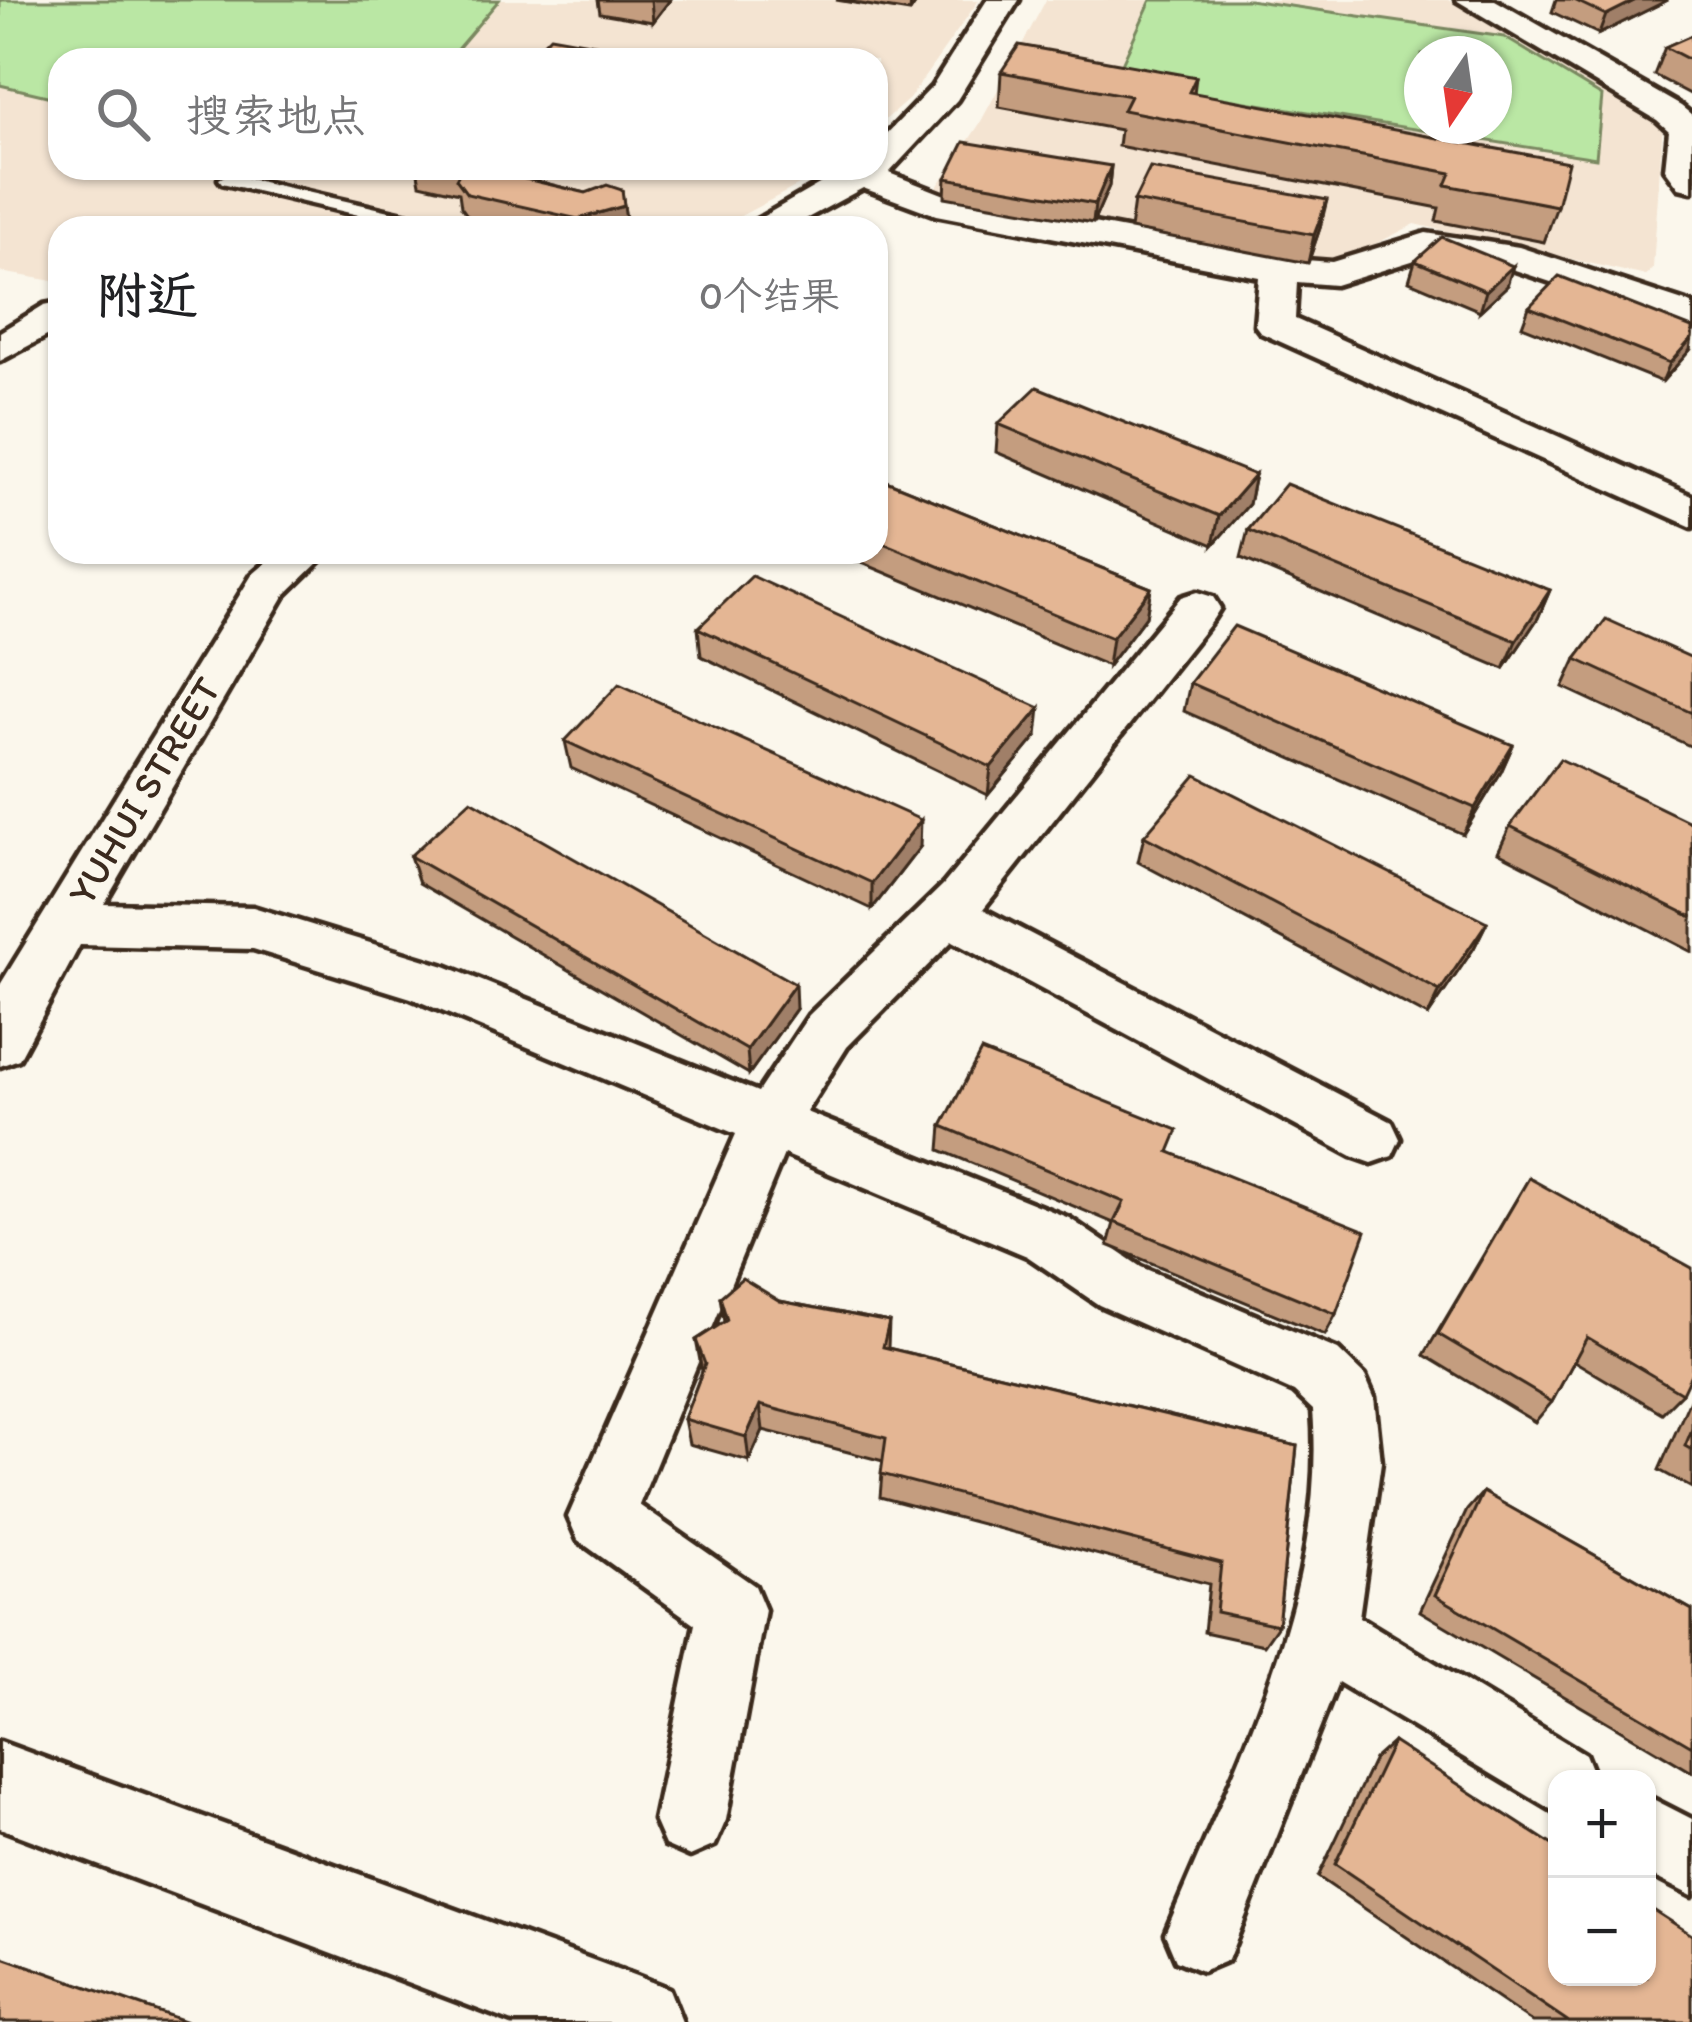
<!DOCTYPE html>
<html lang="zh">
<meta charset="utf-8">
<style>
body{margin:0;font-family:Itim,"LXGW WenKai TC",sans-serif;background:#f2f2f2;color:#202124}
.controls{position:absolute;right:36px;bottom:36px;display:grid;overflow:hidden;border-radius:24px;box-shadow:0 3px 9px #0004}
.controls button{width:108px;height:108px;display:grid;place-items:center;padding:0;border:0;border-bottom:3px solid #e0e0e0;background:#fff;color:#202124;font:60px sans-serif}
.compass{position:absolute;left:1404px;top:36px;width:108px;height:108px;border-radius:50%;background:#fff;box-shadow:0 3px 9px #0004;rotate:193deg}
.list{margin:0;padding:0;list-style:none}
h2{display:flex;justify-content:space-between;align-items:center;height:156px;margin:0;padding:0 48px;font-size:51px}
h2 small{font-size:39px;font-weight:400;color:#757577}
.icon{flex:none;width:66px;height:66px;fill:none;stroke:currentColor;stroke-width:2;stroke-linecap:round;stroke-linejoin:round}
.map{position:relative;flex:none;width:1692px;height:2022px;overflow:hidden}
.search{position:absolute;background:#fff;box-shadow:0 3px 9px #0004;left:48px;top:48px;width:840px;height:132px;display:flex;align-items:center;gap:30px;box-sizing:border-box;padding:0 42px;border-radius:36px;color:#757577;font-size:45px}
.panel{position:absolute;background:#fff;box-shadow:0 3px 9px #0004;left:48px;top:216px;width:840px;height:348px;border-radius:36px}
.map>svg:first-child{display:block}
.built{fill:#f4e4d2;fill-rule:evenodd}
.green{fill:#bae7a4;stroke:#7a8861;stroke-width:3;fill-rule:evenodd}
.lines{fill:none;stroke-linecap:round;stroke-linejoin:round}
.service-casing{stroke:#3b2a1e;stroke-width:9}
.minor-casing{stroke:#3b2a1e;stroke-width:9}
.tertiary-casing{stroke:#3b2a1e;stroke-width:9}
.service{fill:#fbf7ec;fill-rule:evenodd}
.minor{fill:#fbf7ec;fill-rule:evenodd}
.tertiary{fill:#fbf7ec;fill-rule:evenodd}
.wall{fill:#c49d7f;stroke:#3b2a1e;stroke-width:3}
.shaded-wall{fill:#a07f68;stroke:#3b2a1e;stroke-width:3}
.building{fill:#e4b694;stroke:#3b2a1e;stroke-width:3}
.labels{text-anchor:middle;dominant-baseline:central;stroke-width:12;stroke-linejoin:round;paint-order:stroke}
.street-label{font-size:39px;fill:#3b2a1e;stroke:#fbf7ec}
</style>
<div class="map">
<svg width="1692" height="2022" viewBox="0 0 1692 2022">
<rect width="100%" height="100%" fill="#fbf7ec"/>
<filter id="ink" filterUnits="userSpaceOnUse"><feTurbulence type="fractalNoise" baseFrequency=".00833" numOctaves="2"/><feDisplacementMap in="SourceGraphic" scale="24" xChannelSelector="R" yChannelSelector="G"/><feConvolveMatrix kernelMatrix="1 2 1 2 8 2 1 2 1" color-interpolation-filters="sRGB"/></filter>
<g filter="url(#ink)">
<!-- built -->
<g class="built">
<polygon points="0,0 979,0 909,99 876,128 876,60 60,60 60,168 831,168 718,228 60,228 60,282 0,272"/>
<path d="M1046 0H1448L1663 123 1653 268 1646 276 1415 224 1326 269 931 196 979 125ZM1422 54H1494V126H1422Z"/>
</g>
<!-- green -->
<g class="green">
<polygon points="0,0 499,0 448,60 60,60 60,99 0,85"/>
<path d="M1151 0H1249L1504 37 1602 96 1596 158 1114 81ZM1422 54H1494V126H1422Z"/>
</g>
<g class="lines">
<!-- service casing -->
<g class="service-casing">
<polygon id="service" points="228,174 438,222 447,228 414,228 222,183 219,179"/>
</g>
<!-- minor casing -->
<g class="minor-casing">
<g id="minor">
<polygon points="987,0 1019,0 957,100 889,173 945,195 1279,258 1332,262 1426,233 1519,247 1692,304 1692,329 1500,265 1428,256 1335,285 1297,282 1295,319 1692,496 1692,527 1261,333 1255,325 1259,277 936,215 863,188 789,228 743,228 847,168 876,168 876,145 932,87"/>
<polygon points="1456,0 1495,0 1681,106 1692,115 1692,191 1679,188 1665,169 1669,131 1657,120"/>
<polygon points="60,302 60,329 0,361 0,332 44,305"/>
<path d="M279 552H329L284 596 104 904 253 907 445 966 758 1092 809 1015 943 885 1181 597 1197 592 1213 597 1220 608 1213 619 983 909 1392 1122 1400 1139 1392 1156 1372 1163 1352 1156 952 941 847 1047 806 1112 1069 1218 1141 1267 1338 1350 1365 1376 1374 1397 1381 1462 1359 1617 1585 1754 1595 1779H1557V1813L1338 1682 1228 1960 1202 1971 1176 1960 1165 1934C1234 1767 1328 1595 1313 1410L1294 1392 1099 1305 1027 1256 784 1154 639 1505 755 1586 765 1610 726 1820 715 1845 690 1856 665 1845 654 1820 695 1624 578 1540 568 1517 736 1134 411 998 253 949 80 945 19 1059 0 1066V985L252 575Z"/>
<polygon points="1647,1796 1692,1819 1692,1896 1647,1873"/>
</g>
</g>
<!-- tertiary casing -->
<g class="tertiary-casing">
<polygon id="tertiary" points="0,1742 636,1976 669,1989 682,2022 513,2022 0,1828"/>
</g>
<!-- service -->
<use href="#service" class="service"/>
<!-- minor -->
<use href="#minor" class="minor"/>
<!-- tertiary -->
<use href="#tertiary" class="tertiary"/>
</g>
<!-- wall -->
<g class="wall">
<polygon points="598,0 670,0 653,22 600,13"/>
<polygon points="836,0 918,0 910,12"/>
<polygon points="1556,0 1668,0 1599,34 1552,12"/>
<polygon points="1692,35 1692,95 1654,75 1665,47"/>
<polygon points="1001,72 1196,77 1194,93 1557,206 1544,242 1436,221 1439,208 1118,146 1120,130 999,107"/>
<polygon points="1111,166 1109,186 1093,223 945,197 946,178"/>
<polygon points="417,168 535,168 537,181 586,193 622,190 627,228 497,228 472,222 461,207 459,193 420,184"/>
<polygon points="1134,201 1320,228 1308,263 1130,229"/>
<polygon points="1415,261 1507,286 1480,311 1409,281"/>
<polygon points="1529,307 1690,350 1662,382 1522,326"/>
<polygon points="998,424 1255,475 1249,504 1213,545 996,452"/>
<polygon points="876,477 1151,588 1146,616 1108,666 836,552 876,552"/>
<polygon points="1248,530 1550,590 1538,618 1504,669 1241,558"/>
<polygon points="698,628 1037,736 988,795 701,656"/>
<polygon points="1692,658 1692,747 1563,687 1576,659"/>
<polygon points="1190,683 1513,745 1501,772 1463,834 1184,711"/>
<polygon points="565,741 920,847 872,909 571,768"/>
<polygon points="1692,823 1692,952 1498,852 1510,826"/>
<polygon points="1144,836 1487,922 1474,948 1428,1016 1138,862"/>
<polygon points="410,856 796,1009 749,1074 419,883"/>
<polygon points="942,1126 1171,1153 1336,1314 1325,1335 1108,1245 1114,1223 940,1150"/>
<polygon points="1529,1178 1682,1393 1662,1413 1574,1361 1552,1402 1535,1422 1424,1355"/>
<polygon points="720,1297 780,1301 889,1322 888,1348 1297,1446 1278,1625 1264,1645 1204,1632 1209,1584 880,1497 883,1461 763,1430 749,1461 689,1444 684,1419 702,1371 696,1340 724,1322"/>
<polygon points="1692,1395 1692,1488 1659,1470"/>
<polygon points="1483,1492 1692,1610 1692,1772 1420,1611 1467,1510"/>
<polygon points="1393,1742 1692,2022 1532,2022 1318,1877 1374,1759"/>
</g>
<!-- shaded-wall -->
<g class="shaded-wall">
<polygon points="651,0 670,0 653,22"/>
<polygon points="911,0 918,0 910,12"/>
<polygon points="1636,0 1668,0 1599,34 1606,15"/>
<polygon points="1111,166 1109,186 1093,223 1095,204"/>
<polygon points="524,168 535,168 538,184 517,177"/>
<polygon points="1327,200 1320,228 1308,263 1314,235"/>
<polygon points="624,206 627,228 579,228 578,219"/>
<polygon points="1513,266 1507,286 1480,311 1486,291"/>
<polygon points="1692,338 1690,350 1662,382 1670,363"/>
<polygon points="1255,475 1249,504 1213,545 1219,516"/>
<polygon points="1151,588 1146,616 1108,666 1112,638"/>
<polygon points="1550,590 1538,618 1504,669 1516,641"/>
<polygon points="1040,708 1037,736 988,795 991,767"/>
<polygon points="1513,745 1501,772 1463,834 1475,808"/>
<polygon points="921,820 920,847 872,909 872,883"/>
<polygon points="1487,922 1474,948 1428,1016 1440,991"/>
<polygon points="795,984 796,1009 749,1074 747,1050"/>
<polygon points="760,1405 763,1430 749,1461 746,1437"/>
</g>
<!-- building -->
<g class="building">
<polygon points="1574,0 1636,0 1606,15"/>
<polygon points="1692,35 1692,61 1665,47"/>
<polygon points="550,36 606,46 599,54 631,60 527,60"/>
<polygon points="1019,45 1196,77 1189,92 1568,162 1557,206 1446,185 1451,173 1123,110 1130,96 1001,72"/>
<polygon points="964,142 1111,166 1095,204 946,178"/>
<polygon points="462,168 524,168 517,177 586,193 607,185 622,190 624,206 578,219 467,194 456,179"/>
<polygon points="1150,168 1327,200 1314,235 1134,201"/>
<polygon points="1442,237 1513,266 1486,291 1415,261"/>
<polygon points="1559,276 1692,328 1692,338 1670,363 1529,307"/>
<polygon points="1037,387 1255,475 1219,516 998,424"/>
<polygon points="876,477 1151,588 1112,638 876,540"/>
<polygon points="1286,484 1550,590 1516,641 1248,530"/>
<polygon points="752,576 1040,708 991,767 698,628"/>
<polygon points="1606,619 1692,658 1692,713 1576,659"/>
<polygon points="1234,626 1513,745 1475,808 1190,683"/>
<polygon points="619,684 921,820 872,883 565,741"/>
<polygon points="1560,759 1692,823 1692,917 1510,826"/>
<polygon points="1196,775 1487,922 1440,991 1144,836"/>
<polygon points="471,800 795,984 747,1050 410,856"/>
<polygon points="981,1051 1178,1130 1169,1152 1366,1231 1336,1314 1114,1222 1124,1202 942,1126"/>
<polygon points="1529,1178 1692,1268 1692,1372 1682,1393 1587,1337 1552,1402 1438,1334"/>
<polygon points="742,1278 780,1301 889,1322 883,1347 1297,1446 1278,1625 1216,1612 1221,1563 881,1474 886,1438 760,1405 746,1437 684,1419 705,1364 696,1340 727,1320 720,1297"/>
<polygon points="1692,1429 1692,1450 1685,1446"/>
<polygon points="1483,1492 1692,1610 1692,1746 1435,1595"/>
<polygon points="1393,1742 1557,1848 1557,1977 1647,1977 1647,1906 1692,1935 1692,2022 1569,2022 1335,1864"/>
<polygon points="0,1956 187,2022 0,2022"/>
</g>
</g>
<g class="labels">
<!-- street labels -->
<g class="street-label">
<text transform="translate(144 791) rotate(-59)">YUHUI STREET</text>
</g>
</g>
</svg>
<div class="controls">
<button>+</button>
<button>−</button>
</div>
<svg class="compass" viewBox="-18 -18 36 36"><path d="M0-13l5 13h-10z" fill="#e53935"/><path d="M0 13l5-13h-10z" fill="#757577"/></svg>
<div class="search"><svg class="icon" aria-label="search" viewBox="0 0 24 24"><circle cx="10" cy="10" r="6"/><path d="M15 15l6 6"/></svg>搜索地点</div>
<section class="panel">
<h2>附近<small>0个结果</small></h2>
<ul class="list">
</ul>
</section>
</div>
